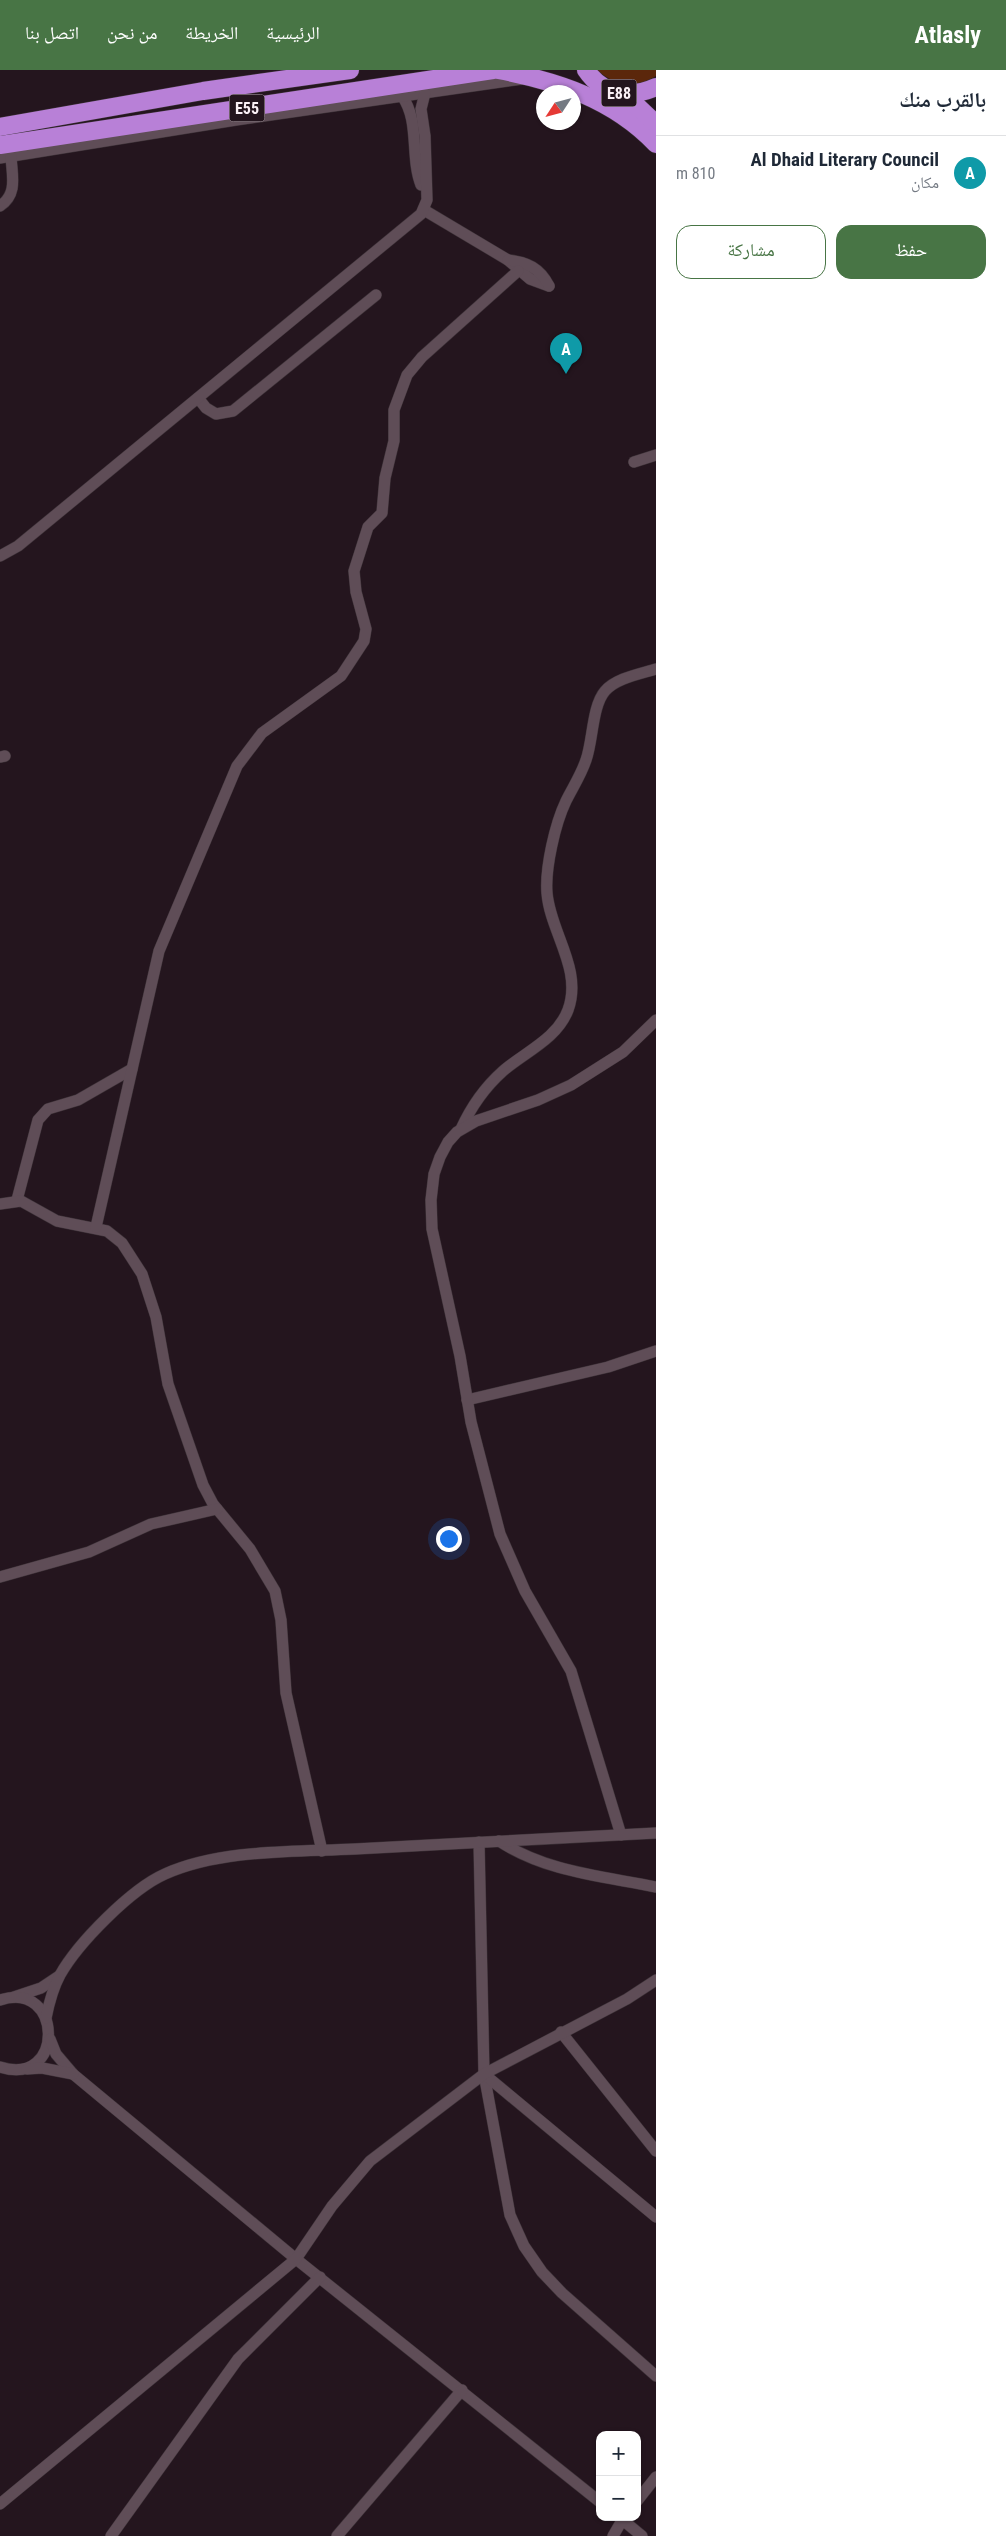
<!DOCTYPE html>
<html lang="ar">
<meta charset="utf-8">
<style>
body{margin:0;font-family:"Roboto Condensed","Noto Naskh Arabic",sans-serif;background:#f6f6f7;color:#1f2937;direction:rtl}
.controls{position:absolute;right:15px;bottom:15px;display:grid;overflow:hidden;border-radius:10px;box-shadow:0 1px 4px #0004}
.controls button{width:45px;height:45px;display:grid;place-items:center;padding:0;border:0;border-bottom:1px solid #e0e1e3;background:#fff;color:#1f2937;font:25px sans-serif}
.compass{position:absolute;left:536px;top:15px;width:45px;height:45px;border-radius:50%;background:#fff;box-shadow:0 1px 4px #0004;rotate:234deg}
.you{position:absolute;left:448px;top:1468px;width:18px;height:18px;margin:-12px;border:4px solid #fff;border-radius:50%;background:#1a73e8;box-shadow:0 0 0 8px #1a73e833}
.badge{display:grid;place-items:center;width:32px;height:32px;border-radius:50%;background:#487545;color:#fff;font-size:16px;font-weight:700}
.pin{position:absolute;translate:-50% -41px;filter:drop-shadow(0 1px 2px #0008)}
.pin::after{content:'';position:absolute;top:26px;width:18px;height:15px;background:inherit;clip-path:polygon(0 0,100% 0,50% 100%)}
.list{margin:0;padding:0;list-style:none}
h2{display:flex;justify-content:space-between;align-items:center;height:65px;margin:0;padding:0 20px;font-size:21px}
h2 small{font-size:16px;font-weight:400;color:#747a83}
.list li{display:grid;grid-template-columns:32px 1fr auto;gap:15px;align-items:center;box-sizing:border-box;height:75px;padding:0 20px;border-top:1px solid #e0e1e3}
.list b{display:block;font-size:19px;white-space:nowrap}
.list p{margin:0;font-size:16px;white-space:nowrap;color:#747a83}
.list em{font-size:16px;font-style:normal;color:#747a83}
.actions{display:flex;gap:10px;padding:15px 20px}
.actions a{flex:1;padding:11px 0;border:1px solid #487545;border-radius:15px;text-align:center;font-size:18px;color:#487545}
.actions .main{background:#487545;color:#fff}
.map{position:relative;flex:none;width:656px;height:2466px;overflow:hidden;direction:ltr}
header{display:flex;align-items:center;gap:30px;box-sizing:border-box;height:70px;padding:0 25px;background:#487545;color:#fff}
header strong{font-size:24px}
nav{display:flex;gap:28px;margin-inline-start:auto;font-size:18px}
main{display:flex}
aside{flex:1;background:#fff}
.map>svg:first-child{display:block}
.green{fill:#5b270b}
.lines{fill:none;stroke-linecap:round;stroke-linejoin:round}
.minor-casing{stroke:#3d3238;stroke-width:12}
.highway-casing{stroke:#3d3238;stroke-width:19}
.minor{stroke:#5f4d57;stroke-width:11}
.highway{stroke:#b880d7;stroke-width:18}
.labels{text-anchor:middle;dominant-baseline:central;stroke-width:4;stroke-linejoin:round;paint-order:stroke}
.shield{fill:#24151e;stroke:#baaeb5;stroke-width:1}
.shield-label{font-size:16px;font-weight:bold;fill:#fbf0f6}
</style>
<header>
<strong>Atlasly</strong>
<nav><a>الرئيسية</a><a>الخريطة</a><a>من نحن</a><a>اتصل بنا</a></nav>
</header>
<main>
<aside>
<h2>بالقرب منك<small></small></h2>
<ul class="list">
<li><span class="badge" style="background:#0f9aa8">A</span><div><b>Al Dhaid Literary Council</b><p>مكان</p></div><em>810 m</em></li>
</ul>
<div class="actions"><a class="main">حفظ</a><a>مشاركة</a></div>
</aside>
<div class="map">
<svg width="656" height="2466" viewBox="0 0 656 2466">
<rect width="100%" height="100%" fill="#24151e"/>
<!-- green -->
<path class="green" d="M597 0H656V6C635 19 615 16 597 0Z"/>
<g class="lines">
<!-- minor casing -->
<g class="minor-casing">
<g id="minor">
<path d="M402 26C420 51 410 87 421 115"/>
<polyline points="0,88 236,50 522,9"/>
<path d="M0 136C18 124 12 106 11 86"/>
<polyline points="424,140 508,190 530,209 549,216"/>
<path d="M508 190C527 192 540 198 549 216"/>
<polyline points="198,328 206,338 216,344 233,341 376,225"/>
<polyline points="634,392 656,385"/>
<polyline points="0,486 18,476 421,144 427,130 425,66 421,39 425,23"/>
<polyline points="0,687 5,686"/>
<path d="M461 1059C471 1037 485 1017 503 1001 525 982 557 969 568 940 583 899 550 862 547 823 545 798 555 754 566 731 573 717 581 705 586 690 593 671 592 636 605 621 616 608 640 604 656 599"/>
<polyline points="17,1130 38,1050 48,1039 78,1030 132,999"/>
<polyline points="0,1134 21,1131 57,1151 107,1161 122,1173 142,1204 156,1247 168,1314 203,1415 213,1434 250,1479 275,1521 281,1550 286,1623 322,1781"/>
<polyline points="96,1157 159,881 237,696 262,663 341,606 364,571 366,559 356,522 354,501 368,457 382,443 385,408 394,371 394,340 407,305 422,287 518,201"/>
<polyline points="467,1330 608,1297 656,1281"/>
<polyline points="0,1507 89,1482 151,1454 217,1439"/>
<polyline points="621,1765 571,1601 525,1521 500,1464 471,1352 460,1286 432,1159 431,1130 434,1104 440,1087 448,1072 457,1062 476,1051 538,1030 571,1015 623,982 656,950"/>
<path d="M499 1771C546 1802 602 1806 656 1817"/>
<polyline points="479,1772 484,2004 510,2145 524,2176 542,2202 562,2223 656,2306"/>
<polyline points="14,1927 41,1918 59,1906"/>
<path d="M0 1930C63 1909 66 2018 0 1997"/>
<path d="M46 1948C49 1933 53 1918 60 1905 78 1873 131 1819 165 1804 221 1779 294 1782 355 1779 455 1774 556 1768 656 1763"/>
<polyline points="561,1962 656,2081"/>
<polyline points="50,1969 56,1984 73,2004 296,2189 600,2432"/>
<polyline points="27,1999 42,1998 73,2004"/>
<polyline points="484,2004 656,2147"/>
<polyline points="637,2431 656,2407"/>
<polyline points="0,2434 296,2189 332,2136 370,2091 484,2004 627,1929 656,1910"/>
<polyline points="619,2447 642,2466"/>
<polyline points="111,2466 238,2289 320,2207"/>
<polyline points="337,2466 462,2320"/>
<polyline points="613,2466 624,2447"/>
</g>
</g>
<!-- highway casing -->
<g class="highway-casing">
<g id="highway">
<path d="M498 0C557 11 613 29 656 74"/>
<path d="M586 0C603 25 630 29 656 17"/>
<polyline points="618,23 636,35 656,54"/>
<polyline points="0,57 203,21 350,0"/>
<polyline points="0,75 493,0"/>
</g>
</g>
<!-- minor -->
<use href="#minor" class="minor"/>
<!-- highway -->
<use href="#highway" class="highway"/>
</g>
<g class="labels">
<!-- shield labels -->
<g class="shield">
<rect x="601.5" y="9.5" width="35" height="27" rx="4"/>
<rect x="229.5" y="24.5" width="35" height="27" rx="4"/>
</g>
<g class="shield-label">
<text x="619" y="23">E88</text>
<text x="247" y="38">E55</text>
</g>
</g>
</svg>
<div class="controls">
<button>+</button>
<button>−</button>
</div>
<svg class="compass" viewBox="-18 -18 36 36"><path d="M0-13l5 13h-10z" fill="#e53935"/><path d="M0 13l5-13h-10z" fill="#747a83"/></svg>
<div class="you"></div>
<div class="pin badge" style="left:566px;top:304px;background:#0f9aa8">A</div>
</div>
</main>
